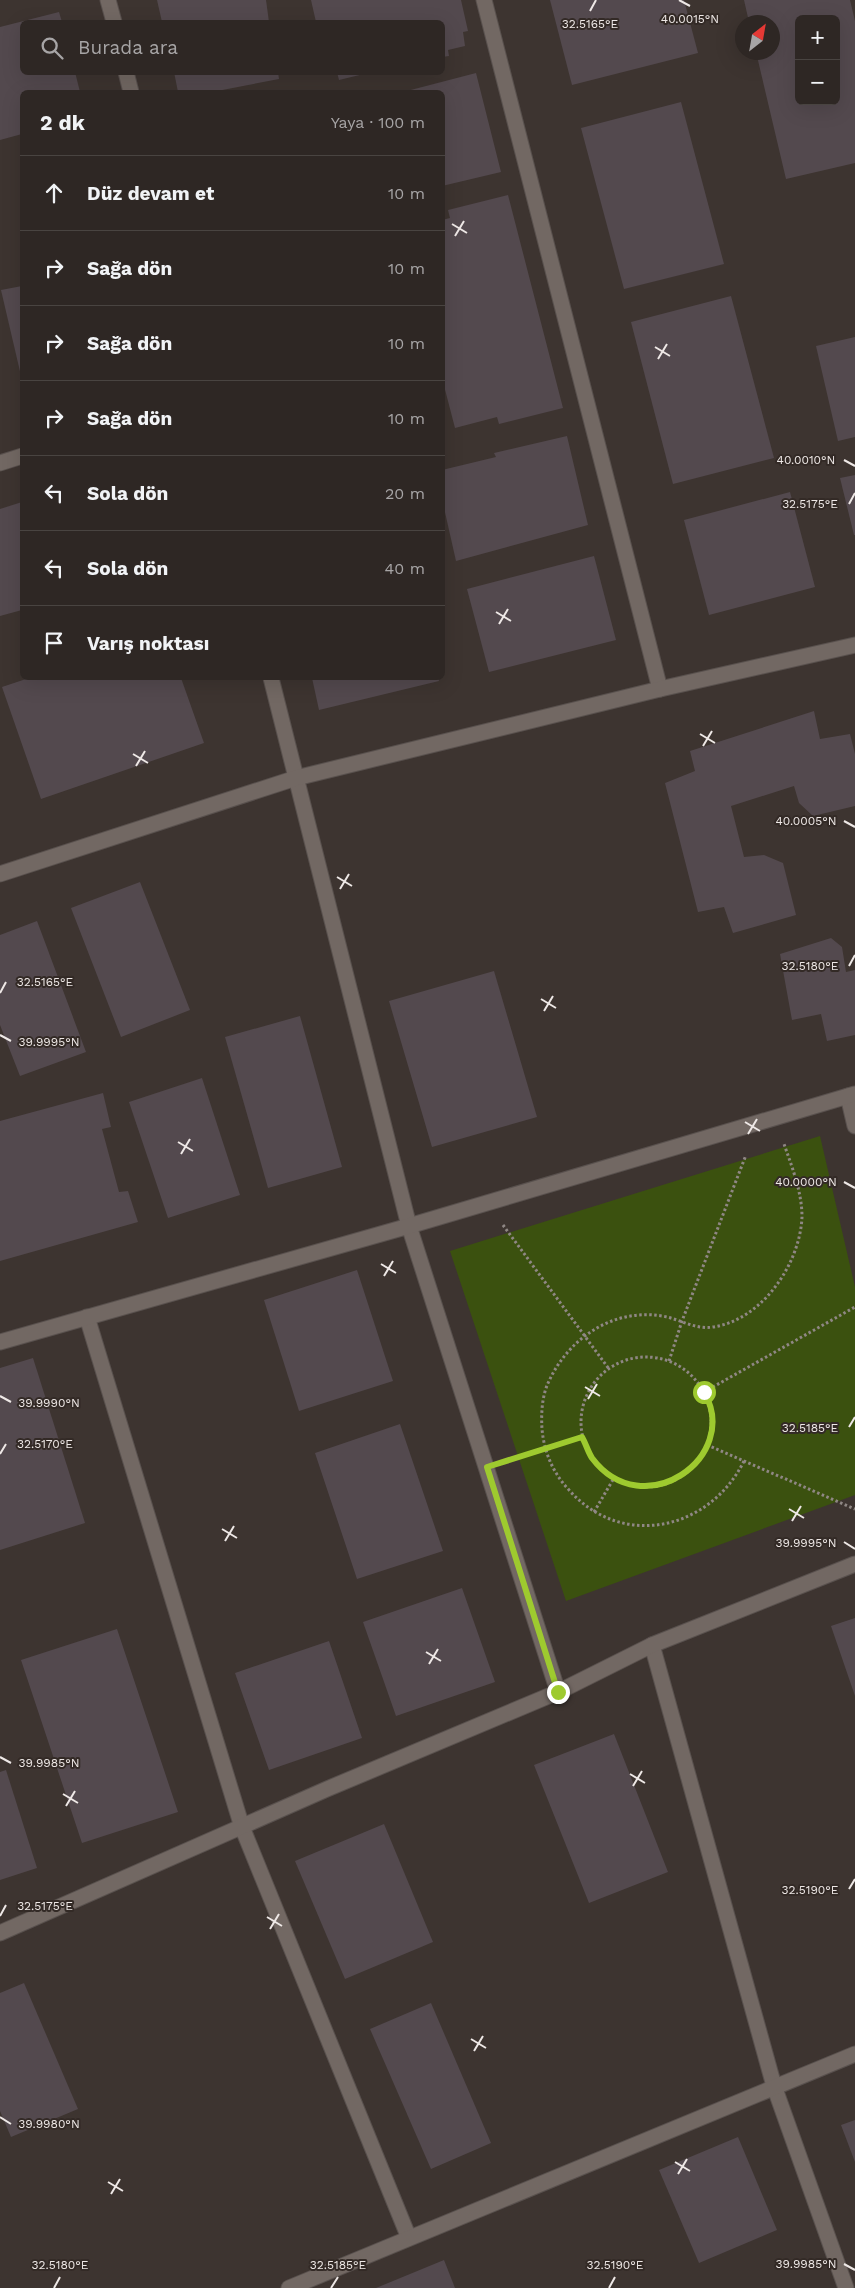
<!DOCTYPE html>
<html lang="tr">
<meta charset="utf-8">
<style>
body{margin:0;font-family:"Work Sans",sans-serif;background:#362f2c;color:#f1f3f6}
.controls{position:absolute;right:15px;top:15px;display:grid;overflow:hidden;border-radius:8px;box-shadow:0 5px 20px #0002}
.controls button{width:45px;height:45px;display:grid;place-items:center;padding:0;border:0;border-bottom:1px solid #494441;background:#2e2724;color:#f1f3f6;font:25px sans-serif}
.compass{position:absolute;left:735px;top:15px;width:45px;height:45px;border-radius:50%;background:#2e2724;box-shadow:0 5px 20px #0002;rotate:31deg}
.stop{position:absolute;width:15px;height:15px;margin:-11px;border:4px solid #9eca2f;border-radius:50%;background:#fff}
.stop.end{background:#9eca2f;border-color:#fff;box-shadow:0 1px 5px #0008}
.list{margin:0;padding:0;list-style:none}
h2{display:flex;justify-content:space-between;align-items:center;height:65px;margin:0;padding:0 20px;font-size:21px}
h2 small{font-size:16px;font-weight:400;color:#a7a5a6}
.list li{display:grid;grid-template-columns:32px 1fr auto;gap:15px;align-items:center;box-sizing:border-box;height:75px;padding:0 20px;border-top:1px solid #494441}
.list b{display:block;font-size:19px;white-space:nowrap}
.list em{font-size:16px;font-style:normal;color:#a7a5a6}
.icon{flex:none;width:28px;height:28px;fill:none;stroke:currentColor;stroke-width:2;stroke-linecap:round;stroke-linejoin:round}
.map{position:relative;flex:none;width:855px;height:2288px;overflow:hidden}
.search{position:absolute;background:#2e2724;box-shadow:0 5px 20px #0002;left:20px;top:20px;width:425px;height:55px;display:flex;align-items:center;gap:12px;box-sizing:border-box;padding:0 18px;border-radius:8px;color:#a7a5a6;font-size:19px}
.panel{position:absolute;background:#2e2724;box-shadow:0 5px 20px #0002;left:20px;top:90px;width:425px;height:590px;border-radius:8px}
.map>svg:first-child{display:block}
.green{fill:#3b510f}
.building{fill:#53494e;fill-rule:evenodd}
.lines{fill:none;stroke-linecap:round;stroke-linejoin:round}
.minor-casing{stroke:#59514e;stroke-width:17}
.path{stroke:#8f8784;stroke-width:3;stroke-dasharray:2.5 2.5;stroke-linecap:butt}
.minor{stroke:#726863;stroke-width:15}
.route{stroke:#9eca2f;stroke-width:6}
.ticks{fill:none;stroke:#eee8e6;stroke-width:2}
.ticks-label{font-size:12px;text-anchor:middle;fill:#eee8e6;stroke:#332a26;stroke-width:4;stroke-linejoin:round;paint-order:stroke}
</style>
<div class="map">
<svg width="855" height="2288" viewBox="0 0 855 2288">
<rect width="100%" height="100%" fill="#3d3430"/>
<!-- green -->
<polygon class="green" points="820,1136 855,1287 855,1495 566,1601 450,1251"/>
<!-- building -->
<g class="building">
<polygon points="157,0 266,0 269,22 162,22"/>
<polygon points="311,0 461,0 468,31 463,32 465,46 448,50 449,56 442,57 442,22 316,22"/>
<polygon points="550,0 684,0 698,53 572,85"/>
<path d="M744 0H850L855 21V163L786 179 756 52H772V22H749ZM799 19H836V101H799Z"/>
<polygon points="59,12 62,22 22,22 22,72 75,72 80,92 22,92 22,134 0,140 0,27"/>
<polygon points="174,72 278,72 279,79 212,92 178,92"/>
<polygon points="337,72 368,72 368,73 339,80"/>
<polygon points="476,73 501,172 442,186 442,92 403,92"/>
<polygon points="681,102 724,264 624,289 581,128"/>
<polygon points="508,195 563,408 499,424 497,417 455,428 442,378 442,220 450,218 448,210"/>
<polygon points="22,286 22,380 1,290"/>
<polygon points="731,296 774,458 673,484 631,322"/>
<polygon points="855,337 855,437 838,441 816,346"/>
<polygon points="567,436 588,525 456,561 442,499 442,470 496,457 494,453"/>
<polygon points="855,475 855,535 854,535 840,478"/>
<polygon points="790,492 815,587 709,615 684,520"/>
<polygon points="22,502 22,610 0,616 0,509"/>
<polygon points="594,556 616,640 489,672 467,589"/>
<polygon points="29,678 181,678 204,743 41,799 2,687"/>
<polygon points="312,678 438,678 439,681 319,710"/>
<polygon points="814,711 820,739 850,734 855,754 855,806 813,816 799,803 794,786 731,806 744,857 764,855 783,863 796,915 733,933 724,907 698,912 665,783 695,771 690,751"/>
<polygon points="140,882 190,1010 121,1037 71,908"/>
<polygon points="37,921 86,1052 20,1076 0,1025 0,935"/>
<polygon points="831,938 842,947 846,972 855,970 855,1035 827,1041 821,1014 792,1020 780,954"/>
<polygon points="494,971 537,1117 432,1147 389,1001"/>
<polygon points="300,1016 342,1167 268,1188 225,1037"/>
<polygon points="202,1078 240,1195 168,1218 129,1102"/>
<polygon points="103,1093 111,1127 102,1129 119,1192 128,1191 138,1222 0,1261 0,1121"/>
<polygon points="357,1270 393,1381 299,1411 264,1300"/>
<polygon points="33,1358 85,1523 0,1550 0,1368"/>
<polygon points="400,1424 443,1551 357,1579 315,1453"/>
<polygon points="462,1588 495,1682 396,1716 363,1622"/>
<polygon points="855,1618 855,1696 831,1626"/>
<polygon points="117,1629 178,1812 82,1843 21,1660"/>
<polygon points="329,1641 362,1738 269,1770 235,1673"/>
<polygon points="614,1734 668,1872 589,1903 534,1765"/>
<polygon points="6,1770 37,1868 0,1880 0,1772"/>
<polygon points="384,1824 433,1942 345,1979 295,1861"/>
<polygon points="24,1983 78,2109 11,2137 0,2111 0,1993"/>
<polygon points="431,2003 491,2143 431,2169 370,2029"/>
<polygon points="855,2120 855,2162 841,2125"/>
<polygon points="738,2137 777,2230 699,2263 659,2170"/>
<polygon points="444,2260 455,2288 376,2288"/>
</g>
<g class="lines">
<!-- minor casing -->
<g class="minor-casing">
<g id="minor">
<polyline points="108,0 114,22"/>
<polyline points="484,0 660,689"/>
<polyline points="126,72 131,92"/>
<polyline points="0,463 22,456"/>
<polyline points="271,678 409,1226 558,1692"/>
<polyline points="0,874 296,778 660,689 855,645"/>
<polyline points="848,1096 855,1126"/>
<polyline points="87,1317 242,1827 409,2238"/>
<polyline points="0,1342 409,1226 855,1094"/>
<polyline points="652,1645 774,2086 846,2288"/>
<polyline points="0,1933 327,1789 558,1692 652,1645 855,1564"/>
<polyline points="289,2288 855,2054"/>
</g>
</g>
<!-- path -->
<g class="path">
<polyline points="503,1225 609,1369"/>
<circle cx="646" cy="1422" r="65"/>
<polyline points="669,1361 682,1321 746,1155"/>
<polyline points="704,1392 855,1307"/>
<polyline points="707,1445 855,1509"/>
<polyline points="512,1459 583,1437"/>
<path d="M744 1461C710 1530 622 1550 569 1490 553 1473 544 1452 542 1429 541 1413 542 1395 549 1381 569 1338 613 1308 662 1316 680 1319 695 1330 713 1327 762 1320 800 1264 802 1217 802 1192 792 1167 784 1144"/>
<polyline points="594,1512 614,1478"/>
</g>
<!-- minor -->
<use href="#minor" class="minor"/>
</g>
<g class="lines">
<!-- route -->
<path class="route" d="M558 1692 487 1467 582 1437C586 1444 588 1452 592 1458 643 1526 742 1457 704 1392"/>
</g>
<!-- ticks -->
<path class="ticks" d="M679 0 690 6M590 11 596 0M452 224 467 233M455 236 464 221M655 347 670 356M658 359 667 344M844 460 855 466M849 504 855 493M496 612 511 621M499 624 508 609M700 734 715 743M703 746 712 731M133 754 148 763M136 766 145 751M844 821 855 827M337 877 352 886M340 889 349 874M849 966 855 955M0 993 6 982M541 999 556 1008M544 1011 553 996M0 1035 11 1041M745 1122 760 1131M748 1134 757 1119M178 1142 193 1151M181 1154 190 1139M844 1182 855 1188M381 1264 396 1273M384 1276 393 1261M585 1387 600 1396M0 1396 11 1402M588 1399 597 1384M849 1427 855 1417M0 1454 6 1444M789 1509 804 1518M792 1521 801 1506M222 1529 237 1538M225 1541 234 1526M844 1542 855 1549M426 1652 441 1661M429 1664 438 1649M0 1757 11 1763M630 1774 645 1783M633 1786 642 1771M63 1794 78 1803M66 1806 75 1791M849 1889 855 1879M0 1916 6 1905M267 1917 282 1926M270 1929 279 1914M471 2039 486 2048M474 2051 483 2036M0 2117 11 2124M675 2162 690 2171M678 2174 687 2159M108 2182 123 2191M111 2194 120 2179M844 2264 855 2270M54 2288 60 2277M331 2288 338 2277M609 2288 615 2277"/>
<g class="ticks-label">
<text x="690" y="23">40.0015°N</text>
<text x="590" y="28">32.5165°E</text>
<text x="806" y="464">40.0010°N</text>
<text x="810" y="508">32.5175°E</text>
<text x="806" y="825">40.0005°N</text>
<text x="810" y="970">32.5180°E</text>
<text x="45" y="986">32.5165°E</text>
<text x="49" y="1046">39.9995°N</text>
<text x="806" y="1186">40.0000°N</text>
<text x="49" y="1407">39.9990°N</text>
<text x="810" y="1432">32.5185°E</text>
<text x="45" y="1448">32.5170°E</text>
<text x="806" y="1547">39.9995°N</text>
<text x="49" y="1767">39.9985°N</text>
<text x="810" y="1894">32.5190°E</text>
<text x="45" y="1910">32.5175°E</text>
<text x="49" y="2128">39.9980°N</text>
<text x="806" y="2268">39.9985°N</text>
<text x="60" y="2269">32.5180°E</text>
<text x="338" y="2269">32.5185°E</text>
<text x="615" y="2269">32.5190°E</text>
</g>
</svg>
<div class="controls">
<button>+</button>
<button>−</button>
</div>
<svg class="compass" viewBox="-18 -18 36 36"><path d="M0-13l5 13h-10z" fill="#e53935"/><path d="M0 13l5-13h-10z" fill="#a7a5a6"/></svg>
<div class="stop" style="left:704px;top:1392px"></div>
<div class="stop end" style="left:558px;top:1692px"></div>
<div class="search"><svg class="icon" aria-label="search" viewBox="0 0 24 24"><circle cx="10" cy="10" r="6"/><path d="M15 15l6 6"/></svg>Burada ara</div>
<section class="panel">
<h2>2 dk<small>Yaya · 100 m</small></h2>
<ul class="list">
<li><svg class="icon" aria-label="ahead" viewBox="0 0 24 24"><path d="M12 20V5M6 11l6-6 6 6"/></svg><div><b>Düz devam et</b></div><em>10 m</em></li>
<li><svg class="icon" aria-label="right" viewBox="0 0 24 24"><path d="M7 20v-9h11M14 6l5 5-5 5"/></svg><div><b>Sağa dön</b></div><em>10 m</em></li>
<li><svg class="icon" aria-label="right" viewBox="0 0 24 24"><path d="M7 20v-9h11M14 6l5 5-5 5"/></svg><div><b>Sağa dön</b></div><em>10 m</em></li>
<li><svg class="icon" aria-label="right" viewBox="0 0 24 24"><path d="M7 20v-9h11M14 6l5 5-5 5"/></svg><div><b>Sağa dön</b></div><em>10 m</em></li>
<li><svg class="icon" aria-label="left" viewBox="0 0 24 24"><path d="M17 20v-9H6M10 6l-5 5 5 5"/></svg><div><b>Sola dön</b></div><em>20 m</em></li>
<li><svg class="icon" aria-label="left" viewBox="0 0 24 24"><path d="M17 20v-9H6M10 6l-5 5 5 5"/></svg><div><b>Sola dön</b></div><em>40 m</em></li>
<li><svg class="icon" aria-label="arrive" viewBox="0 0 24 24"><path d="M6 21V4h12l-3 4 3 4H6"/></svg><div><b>Varış noktası</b></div></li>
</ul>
</section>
</div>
